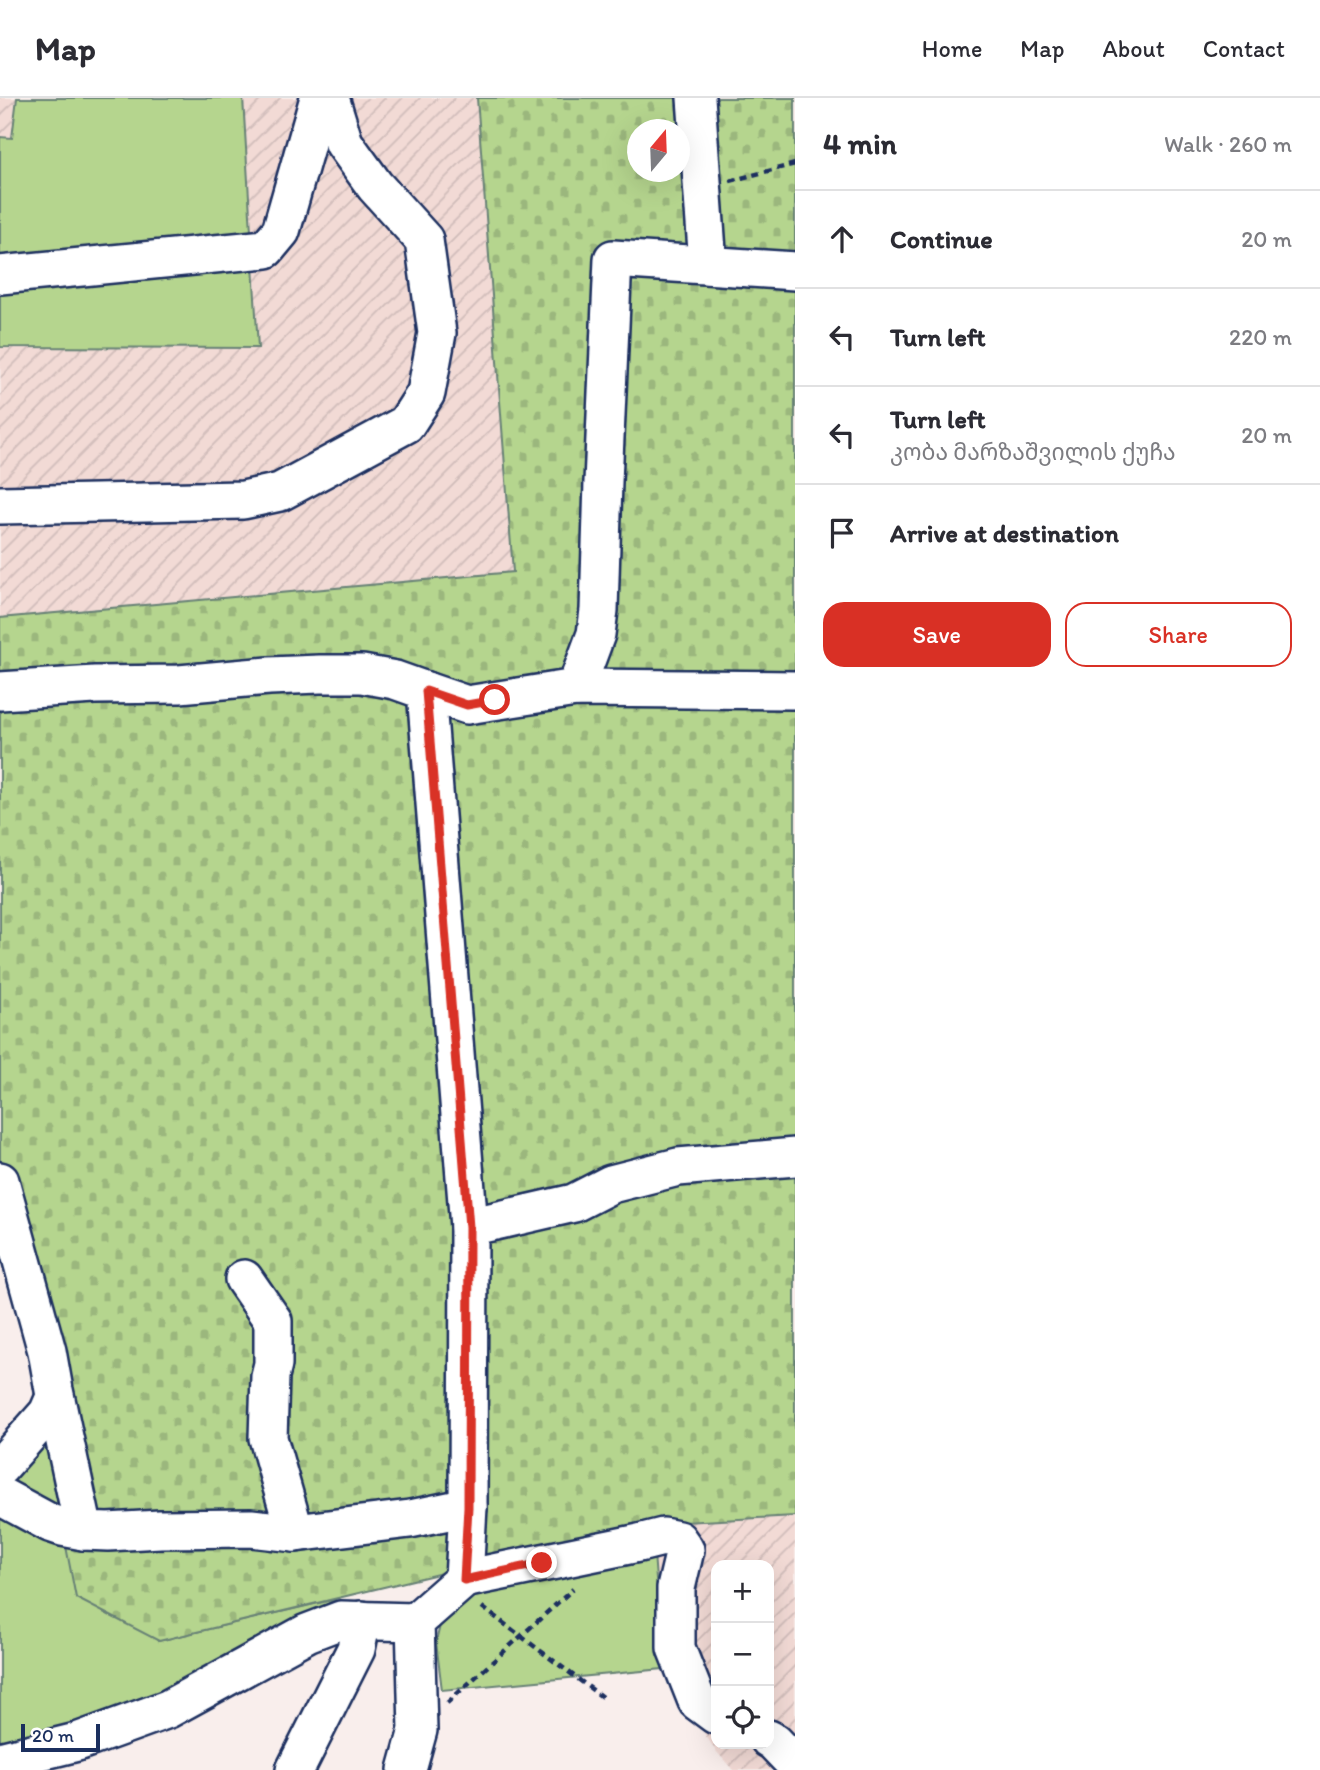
<!DOCTYPE html>
<meta charset="utf-8">
<style>
body{margin:0;font-family:Itim,"Noto Sans Georgian",sans-serif;background:#f7f7f7;color:#2b2b33}
.controls{position:absolute;right:21px;bottom:21px;display:grid;overflow:hidden;border-radius:14px;box-shadow:0 7px 28px #0002}
.controls button{width:63px;height:63px;display:grid;place-items:center;padding:0;border:0;border-bottom:2px solid #e1e1e2;background:#fff;color:#2b2b33;font:35px sans-serif}
.compass{position:absolute;left:627px;top:21px;width:63px;height:63px;border-radius:50%;background:#fff;box-shadow:0 7px 28px #0002;rotate:19deg}
.scale{position:absolute;left:21px;bottom:18px;width:79px;box-sizing:border-box;padding-left:7px;border:4px solid #1b2f5e;border-top:0;font-size:19px;line-height:24px;white-space:nowrap;color:#1b2f5e;-webkit-text-stroke:5px #fff;paint-order:stroke}
.stop{position:absolute;width:21px;height:21px;margin:-16px;border:5px solid #d93025;border-radius:50%;background:#fff}
.stop.end{background:#d93025;border-color:#fff;box-shadow:0 2px 7px #0008}
.list{margin:0;padding:0;list-style:none}
h2{display:flex;justify-content:space-between;align-items:center;height:91px;margin:0;padding:0 28px;font-size:30px}
h2 small{font-size:23px;font-weight:400;color:#7c7c81}
.list li{display:grid;grid-template-columns:46px 1fr auto;gap:21px;align-items:center;box-sizing:border-box;height:98px;padding:0 28px;border-top:2px solid #e1e1e2}
.list b{display:block;font-size:26px;white-space:nowrap}
.list p{margin:0;font-size:23px;white-space:nowrap;color:#7c7c81}
.list em{font-size:23px;font-style:normal;color:#7c7c81}
.actions{display:flex;gap:14px;padding:21px 28px}
.actions a{flex:1;padding:16px 0;border:2px solid #d93025;border-radius:21px;text-align:center;font-size:24px;color:#d93025}
.actions .main{background:#d93025;color:#fff}
.icon{flex:none;width:38px;height:38px;fill:none;stroke:currentColor;stroke-width:2;stroke-linecap:round;stroke-linejoin:round}
.map{position:relative;flex:none;width:795px;height:1672px;overflow:hidden}
header{display:flex;align-items:center;gap:42px;box-sizing:border-box;height:98px;padding:0 35px;background:#fff;border-bottom:2px solid #e1e1e2}
header strong{font-size:33px}
nav{display:flex;gap:38px;margin-inline-start:auto;font-size:24px}
main{display:flex}
aside{flex:1;background:#fff}
.map>svg:first-child{display:block}
.industrial{fill:url(#industrial-furrows);fill-rule:evenodd}
.grass{fill:#b5d58e;stroke:#688276;stroke-width:2}
.cemetery{fill:url(#cemetery-stones);stroke:#688276;stroke-width:2;fill-rule:evenodd}
.lines{fill:none;stroke-linecap:round;stroke-linejoin:round}
.minor-casing{stroke:#1b2f5e;stroke-width:42}
.path{stroke:#1b2f5e;stroke-width:4.5;stroke-dasharray:7 5;stroke-linecap:butt}
.minor{stroke:#fff;stroke-width:37}
.route{stroke:#d93025;stroke-width:9}
</style>
<header>
<strong>Map</strong>
<nav><a>Home</a><a>Map</a><a>About</a><a>Contact</a></nav>
</header>
<main>
<div class="map">
<svg width="795" height="1672" viewBox="0 0 795 1672">
<defs>
<pattern id="industrial-furrows" width="10" height="10" patternUnits="userSpaceOnUse" patternTransform="scale(1.75)"><rect width="10" height="10" fill="#f2dad5"/><path d="M-1 1l2-2M0 10L10 0M9 11l2-2" fill="none" stroke="#cfbbb9"/></pattern>
<pattern id="cemetery-stones" width="16" height="16" patternUnits="userSpaceOnUse" patternTransform="scale(1.75)"><rect width="16" height="16" fill="#b5d58e"/><path d="M2 7V4a2 2 0 0 1 4 0v3zM10 15v-3a2 2 0 0 1 4 0v3z" fill="#9bb77d"/></pattern>
</defs>
<rect width="100%" height="100%" fill="#f9eeec"/>
<filter id="ink" filterUnits="userSpaceOnUse"><feTurbulence type="fractalNoise" baseFrequency=".0143" numOctaves="2"/><feDisplacementMap in="SourceGraphic" scale="14" xChannelSelector="R" yChannelSelector="G"/><feConvolveMatrix kernelMatrix="1 2 1 2 8 2 1 2 1" color-interpolation-filters="sRGB"/></filter>
<g filter="url(#ink)">
<!-- industrial -->
<g class="industrial">
<polygon points="0,0 17,0 12,41 0,39"/>
<polygon points="243,0 477,0 513,474 0,520 0,305 1,304 0,249 257,250"/>
<path d="M795 1418V1672H733L715 1652 663 1571 646 1426ZM716 1467H769V1646H716Z"/>
</g>
<!-- grass -->
<g class="grass">
<polygon points="17,0 243,0 258,250 0,249 0,39 12,40"/>
<polygon points="45,1337 158,1543 336,1501 169,1598 0,1650 0,1343"/>
<polygon points="654,1456 663,1571 442,1592 436,1544 441,1523 468,1494"/>
</g>
<!-- cemetery -->
<path class="cemetery" d="M477 0H795V1418L646 1426 159 1543 76 1500 25 1236 0 1146V520L513 474ZM638 32H680V74H638Z"/>
<g class="lines">
<!-- minor casing -->
<g class="minor-casing">
<g id="minor">
<polyline points="696,0 708,167"/>
<polyline points="0,177 266,151 281,133 319,0"/>
<polyline points="0,407 243,402 280,394 406,326 426,295 437,235 424,142 375,88 344,45 330,0"/>
<polyline points="576,590 596,536 599,512 603,384 613,161 795,173"/>
<polyline points="0,593 95,587 179,586 269,578 320,576 362,576 395,582 426,593"/>
<polyline points="0,1083 47,1253 54,1292 84,1433 108,1434 160,1431 251,1430 295,1435 410,1421 468,1409"/>
<polyline points="469,1129 574,1105 611,1086 678,1069 795,1059"/>
<polyline points="244,1181 273,1223 273,1266 270,1278 268,1340 295,1435"/>
<polyline points="0,1369 48,1315 55,1299"/>
<polyline points="0,1398 50,1425 62,1429 84,1433"/>
<polyline points="464,1481 468,1409 469,1129 426,593 467,607 576,590 795,592"/>
<polyline points="769,1641 774,1644 795,1666"/>
<polyline points="0,1663 77,1644 168,1611 307,1535 341,1522 415,1524"/>
<polyline points="295,1672 356,1551 362,1522"/>
<polyline points="407,1672 418,1632 415,1524 464,1481 639,1445 663,1439 678,1442 685,1452 676,1490 676,1550 697,1603 716,1617"/>
</g>
</g>
<!-- path -->
<g class="path">
<polyline points="730,83 795,66"/>
<polyline points="482,1509 602,1599"/>
<polyline points="447,1605 573,1491"/>
</g>
<!-- minor -->
<use href="#minor" class="minor"/>
</g>
</g>
<g class="lines" filter="url(#ink)">
<!-- route -->
<polyline class="route" points="495,602 467,607 426,593 469,1129 468,1409 464,1482 542,1465"/>
</g>
</svg>
<div class="controls">
<button>+</button>
<button>−</button>
<button><svg class="icon" aria-label="locate" viewBox="0 0 24 24"><circle cx="12" cy="12" r="6"/><path d="M12 2v4M12 18v4M2 12h4M18 12h4"/></svg></button>
</div>
<svg class="compass" viewBox="-18 -18 36 36"><path d="M0-13l5 13h-10z" fill="#e53935"/><path d="M0 13l5-13h-10z" fill="#7c7c81"/></svg>
<div class="scale">20 m</div>
<div class="stop" style="left:495px;top:602px"></div>
<div class="stop end" style="left:542px;top:1465px"></div>
</div>
<aside>
<h2>4 min<small>Walk · 260 m</small></h2>
<ul class="list">
<li><svg class="icon" aria-label="ahead" viewBox="0 0 24 24"><path d="M12 20V5M6 11l6-6 6 6"/></svg><div><b>Continue</b></div><em>20 m</em></li>
<li><svg class="icon" aria-label="left" viewBox="0 0 24 24"><path d="M17 20v-9H6M10 6l-5 5 5 5"/></svg><div><b>Turn left</b></div><em>220 m</em></li>
<li><svg class="icon" aria-label="left" viewBox="0 0 24 24"><path d="M17 20v-9H6M10 6l-5 5 5 5"/></svg><div><b>Turn left</b><p>კობა მარზაშვილის ქუჩა</p></div><em>20 m</em></li>
<li><svg class="icon" aria-label="arrive" viewBox="0 0 24 24"><path d="M6 21V4h12l-3 4 3 4H6"/></svg><div><b>Arrive at destination</b></div></li>
</ul>
<div class="actions"><a class="main">Save</a><a>Share</a></div>
</aside>
</main>
